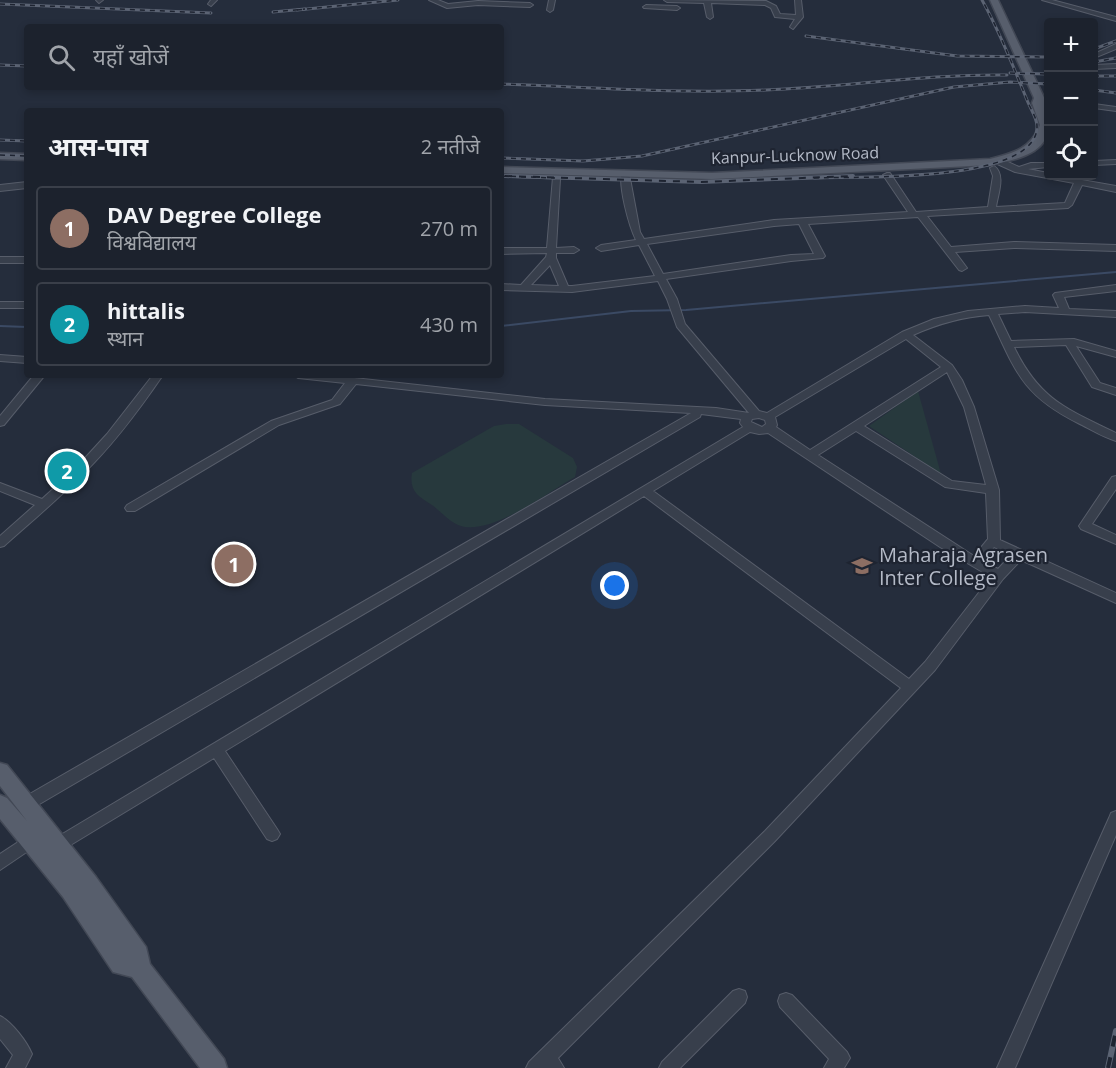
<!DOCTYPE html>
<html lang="hi">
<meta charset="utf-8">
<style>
body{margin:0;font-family:"Open Sans","Noto Sans Devanagari",sans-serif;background:#292f39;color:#f1f3f6}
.controls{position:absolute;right:18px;top:18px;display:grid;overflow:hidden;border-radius:6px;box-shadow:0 3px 9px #0003}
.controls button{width:54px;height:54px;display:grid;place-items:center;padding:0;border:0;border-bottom:2px solid #3a3f49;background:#1c222d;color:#f1f3f6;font:30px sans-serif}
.you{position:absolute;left:615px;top:586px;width:21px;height:21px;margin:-15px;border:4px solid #fff;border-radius:50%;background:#1a73e8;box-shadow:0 0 0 9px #1a73e833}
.badge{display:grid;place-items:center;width:39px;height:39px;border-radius:50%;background:#ea580c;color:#fff;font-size:20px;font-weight:700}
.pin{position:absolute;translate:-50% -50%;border:3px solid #fff;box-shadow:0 2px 6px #0006}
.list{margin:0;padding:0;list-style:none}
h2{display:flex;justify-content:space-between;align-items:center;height:78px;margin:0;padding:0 24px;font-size:26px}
h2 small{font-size:20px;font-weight:400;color:#a0a4aa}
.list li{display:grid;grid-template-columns:39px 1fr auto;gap:18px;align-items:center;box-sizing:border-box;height:84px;margin:0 12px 12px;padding:0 12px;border:2px solid #3a3f49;border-radius:6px}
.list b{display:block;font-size:22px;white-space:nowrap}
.list p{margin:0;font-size:20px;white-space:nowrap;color:#a0a4aa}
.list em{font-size:20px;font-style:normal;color:#a0a4aa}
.icon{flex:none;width:33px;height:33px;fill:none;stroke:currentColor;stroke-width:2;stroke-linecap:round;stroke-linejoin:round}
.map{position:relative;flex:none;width:1116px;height:1068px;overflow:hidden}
.search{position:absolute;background:#1c222d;box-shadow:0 3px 9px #0003;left:24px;top:24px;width:480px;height:66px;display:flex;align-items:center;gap:15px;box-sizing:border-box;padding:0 21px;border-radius:6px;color:#a0a4aa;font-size:22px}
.panel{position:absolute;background:#1c222d;box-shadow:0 3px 9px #0003;left:24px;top:108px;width:480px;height:270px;border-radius:6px}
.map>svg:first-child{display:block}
.green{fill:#27393d}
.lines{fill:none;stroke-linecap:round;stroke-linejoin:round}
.stream{stroke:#3b4a64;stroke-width:2}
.minor-casing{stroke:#575d6a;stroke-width:2}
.major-casing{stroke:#424855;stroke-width:3}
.minor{fill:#383f4c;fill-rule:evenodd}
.major{fill:#575e6c;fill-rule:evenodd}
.rail-far2-casing{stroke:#5b6373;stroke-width:3}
.rail-far1-casing{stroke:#5b6373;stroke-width:4}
.rail-casing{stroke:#5b6373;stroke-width:6}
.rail-far2{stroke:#1e2431;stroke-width:1.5;stroke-dasharray:5;stroke-linecap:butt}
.rail-far1{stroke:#1e2431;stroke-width:2;stroke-dasharray:7;stroke-linecap:butt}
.rail{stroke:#1e2431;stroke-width:4;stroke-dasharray:11;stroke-linecap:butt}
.labels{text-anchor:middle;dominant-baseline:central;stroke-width:4.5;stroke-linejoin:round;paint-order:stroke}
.far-street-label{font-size:16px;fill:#b4bac7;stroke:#1e2431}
.poi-label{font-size:20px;fill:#b4bac7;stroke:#1e2431;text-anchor:start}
</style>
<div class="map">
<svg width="1116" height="1068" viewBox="0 0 1116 1068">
<rect width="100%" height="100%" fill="#252d3c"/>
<!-- green -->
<g class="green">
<polygon points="918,391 941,474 869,426"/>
<path d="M506 424H519L573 458 577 467 575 477C548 492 489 538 458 525 449 521 440 511 432 505 418 496 409 491 412 473L494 426Z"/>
</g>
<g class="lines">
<!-- stream -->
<g class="stream">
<polyline points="0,326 27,327"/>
<polyline points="501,326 631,311 686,310 1116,272"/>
</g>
<!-- minor casing -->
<g class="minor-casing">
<g id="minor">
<polygon points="96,0 103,0 99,3"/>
<polygon points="211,0 217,0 211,6 208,4"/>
<polygon points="429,0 438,0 448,4 478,1 530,3 533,5 530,7 478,5 447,8"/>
<polygon points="549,0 555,0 553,10 550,12 547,10"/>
<polygon points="664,0 766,1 776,6 780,14 796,15 795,0 801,0 803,17 793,29 790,27 795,19 775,17 771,8 765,5 711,3 713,17 710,19 707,17 704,3 667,2"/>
<polygon points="1042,0 1052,0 1116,17 1116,21"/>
<polygon points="646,5 677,6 680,8 677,10 644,8 643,7"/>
<polygon points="1116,44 1116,49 1094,58 1094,54"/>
<polygon points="1116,64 1116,68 1094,69 1094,65"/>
<polygon points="1094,104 1116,107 1116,111 1094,108"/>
<path d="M993 158H999L1019 167 1031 163H1048V167L1028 169 1048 173V176H1059L1116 186V192L1082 185 1072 205 1068 208 927 216 951 247 1014 242 1116 245V251L1014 248 955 252 967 268 962 271 959 270 918 217 808 224 825 256 823 258 791 261 666 279 677 299 685 324 759 411 767 413 902 332 934 319 968 311 1025 306 1059 308 1053 295 1055 293 1116 285V291L1064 297 1069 309 1116 311V317L1025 312 998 314 1011 341 1074 339 1116 351V357L1076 346 1100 383 1116 388V395L1092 387 1066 345 1014 347C1039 399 1066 409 1116 433V441C1103 437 1090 429 1078 423 1020 394 1015 369 989 315 961 317 938 324 913 335L952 365 962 380 974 407 999 490 1000 540 1116 593V603L1021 560 1003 579 935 670 775 841 558 1058 564 1068H526L529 1062 765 831 901 688 644 496 225 751 277 829 280 834 277 839 272 841 267 839 214 758 59 852 54 854 49 852 46 847 49 842 743 427 740 423 741 419 701 414 700 417 31 809 26 810 21 809 19 804 21 799 691 413 545 405 356 384 340 404 279 425 135 511H127L125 508 127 505 271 421 332 400 345 383 298 378 293 375H327L545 399 716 408 749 413 677 327 667 299 658 281 572 292 501 290V284L521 285 546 257 547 253 501 254V248H547L553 177 560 179 556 248 574 247 579 250 574 253H556V258L568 286H572L655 276 639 245 601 251 596 248 601 245 636 240C629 226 618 186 622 171L629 173 640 232 644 239 774 220 908 212 883 175 887 173H890L916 212 988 207 993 176 990 168 994 166C1006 174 998 194 996 207L1065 203 1074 183 1015 172 993 162ZM799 224 814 254 791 255 663 274 647 244 774 226ZM550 265 559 286 531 285ZM906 339 941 367 810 450 776 427 777 425 775 417ZM947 372 964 407 986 485 952 481 864 426ZM759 418 765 420 766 424 762 427 751 422 752 419ZM856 431 945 487 986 493 988 539 974 556 818 455ZM750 432 759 434 768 433 940 547 991 577 925 662 909 679 653 491ZM994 547 1011 555 998 569 983 561Z"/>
<polygon points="1116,160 1116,164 1094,165 1094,161"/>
<polygon points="27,182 27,188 0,191 0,185"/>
<rect x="0" y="257" width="27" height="6"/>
<rect x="0" y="302" width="27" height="6"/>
<polygon points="0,355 27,357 27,363 0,361"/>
<polygon points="34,375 45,375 4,425 0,426 0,416"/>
<path d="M153 375H163C139 410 113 445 82 475 57 500 31 522 4 546L0 547V536L35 505 0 491V483L42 499 75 469 107 434Z"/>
<polygon points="1116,476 1116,489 1092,524 1116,535 1116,544 1081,529 1079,526 1112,477"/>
<polygon points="1116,811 1116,835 1015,1068 997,1068 1109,818 1111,813"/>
<polygon points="35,831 40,833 43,838 40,843 0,870 0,854"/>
<polygon points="739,989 745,991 747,997 745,1003 680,1068 659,1068 662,1062 733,991"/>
<polygon points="786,993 792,995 847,1052 850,1058 844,1068 824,1068 829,1059 780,1007 778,1001 780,995"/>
<path d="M0 1016C12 1022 27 1042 32 1054L25 1068H6L13 1055 0 1039Z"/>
</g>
</g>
<!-- major casing -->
<g class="major-casing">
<g id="major">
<path d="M990 0H998L1048 106 1045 110C1060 151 1020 159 990 165L712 179 501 173V167L712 173 990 159C1013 153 1031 149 1040 125L1032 103 1034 98Z"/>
<polygon points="0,153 27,154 27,160 0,159"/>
<polygon points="0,763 7,765 96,877 146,947 150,964 224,1059 227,1068 200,1068 132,977 113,972 63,897 0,819 0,795 7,798 27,821 0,786"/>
</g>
</g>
<!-- minor -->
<use href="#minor" class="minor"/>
<!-- major -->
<use href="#major" class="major"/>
<!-- rail-far2 casing -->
<g class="rail-far2-casing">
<g id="rail-far2">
<polyline points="0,4 211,13"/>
<polyline points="297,10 398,0"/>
<polyline points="273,12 305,9"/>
<polyline points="806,36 957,56 1048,57"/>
<polyline points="1094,49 1116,41"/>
<polyline points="1094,62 1116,58"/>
<polyline points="0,65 27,66"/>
<polyline points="1010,73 1048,74"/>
<polyline points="1094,76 1116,76"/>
<path d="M501 84C589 87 677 94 766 90 846 87 926 74 1007 75"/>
<polyline points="1094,90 1116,93"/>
<polyline points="0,140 27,141"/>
<polyline points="0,155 27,156"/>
<polyline points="501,158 583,161 642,156 954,87 1010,82 1048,84"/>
<polyline points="501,176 555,178"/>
<path d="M814 178C855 176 1038 184 1037 126 1037 118 1030 108 1027 100 1013 66 1000 32 982 0"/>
</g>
</g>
<!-- rail-far1 casing -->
<g class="rail-far1-casing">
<polyline id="rail-far1" points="505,176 701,182 853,176"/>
</g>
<!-- rail casing -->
<g class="rail-casing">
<polyline id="rail" points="1108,1068 1116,1031"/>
</g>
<!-- rail-far2 -->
<use href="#rail-far2" class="rail-far2"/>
<!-- rail-far1 -->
<use href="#rail-far1" class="rail-far1"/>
<!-- rail -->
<use href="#rail" class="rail"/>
</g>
<!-- icons -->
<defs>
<g id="university-bare" transform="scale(1.62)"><path d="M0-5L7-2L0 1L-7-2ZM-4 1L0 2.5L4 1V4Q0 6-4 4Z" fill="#8d6e63" stroke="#1e2431" stroke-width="2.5" paint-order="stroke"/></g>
</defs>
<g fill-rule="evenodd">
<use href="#university-bare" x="862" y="566"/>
</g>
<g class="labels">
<!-- far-street labels -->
<g class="far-street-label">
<text transform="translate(795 155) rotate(-2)">Kanpur-Lucknow Road</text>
</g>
<!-- poi labels -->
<g class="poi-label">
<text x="879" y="554">Maharaja Agrasen<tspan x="879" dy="23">Inter College</tspan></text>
</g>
</g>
</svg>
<div class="controls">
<button>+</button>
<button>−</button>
<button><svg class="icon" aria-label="locate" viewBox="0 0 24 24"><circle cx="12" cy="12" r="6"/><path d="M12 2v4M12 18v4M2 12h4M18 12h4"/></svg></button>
</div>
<div class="you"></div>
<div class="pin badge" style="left:234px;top:564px;background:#8d6e63">1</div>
<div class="pin badge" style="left:67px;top:471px;background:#0f9aa8">2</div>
<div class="search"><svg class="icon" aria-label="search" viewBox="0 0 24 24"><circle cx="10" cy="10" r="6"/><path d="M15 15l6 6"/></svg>यहाँ खोजें</div>
<section class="panel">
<h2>आस-पास<small>2 नतीजे</small></h2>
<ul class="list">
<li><span class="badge" style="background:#8d6e63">1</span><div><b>DAV Degree College</b><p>विश्वविद्यालय</p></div><em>270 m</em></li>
<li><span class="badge" style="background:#0f9aa8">2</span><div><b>hittalis</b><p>स्थान</p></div><em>430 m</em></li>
</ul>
</section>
</div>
